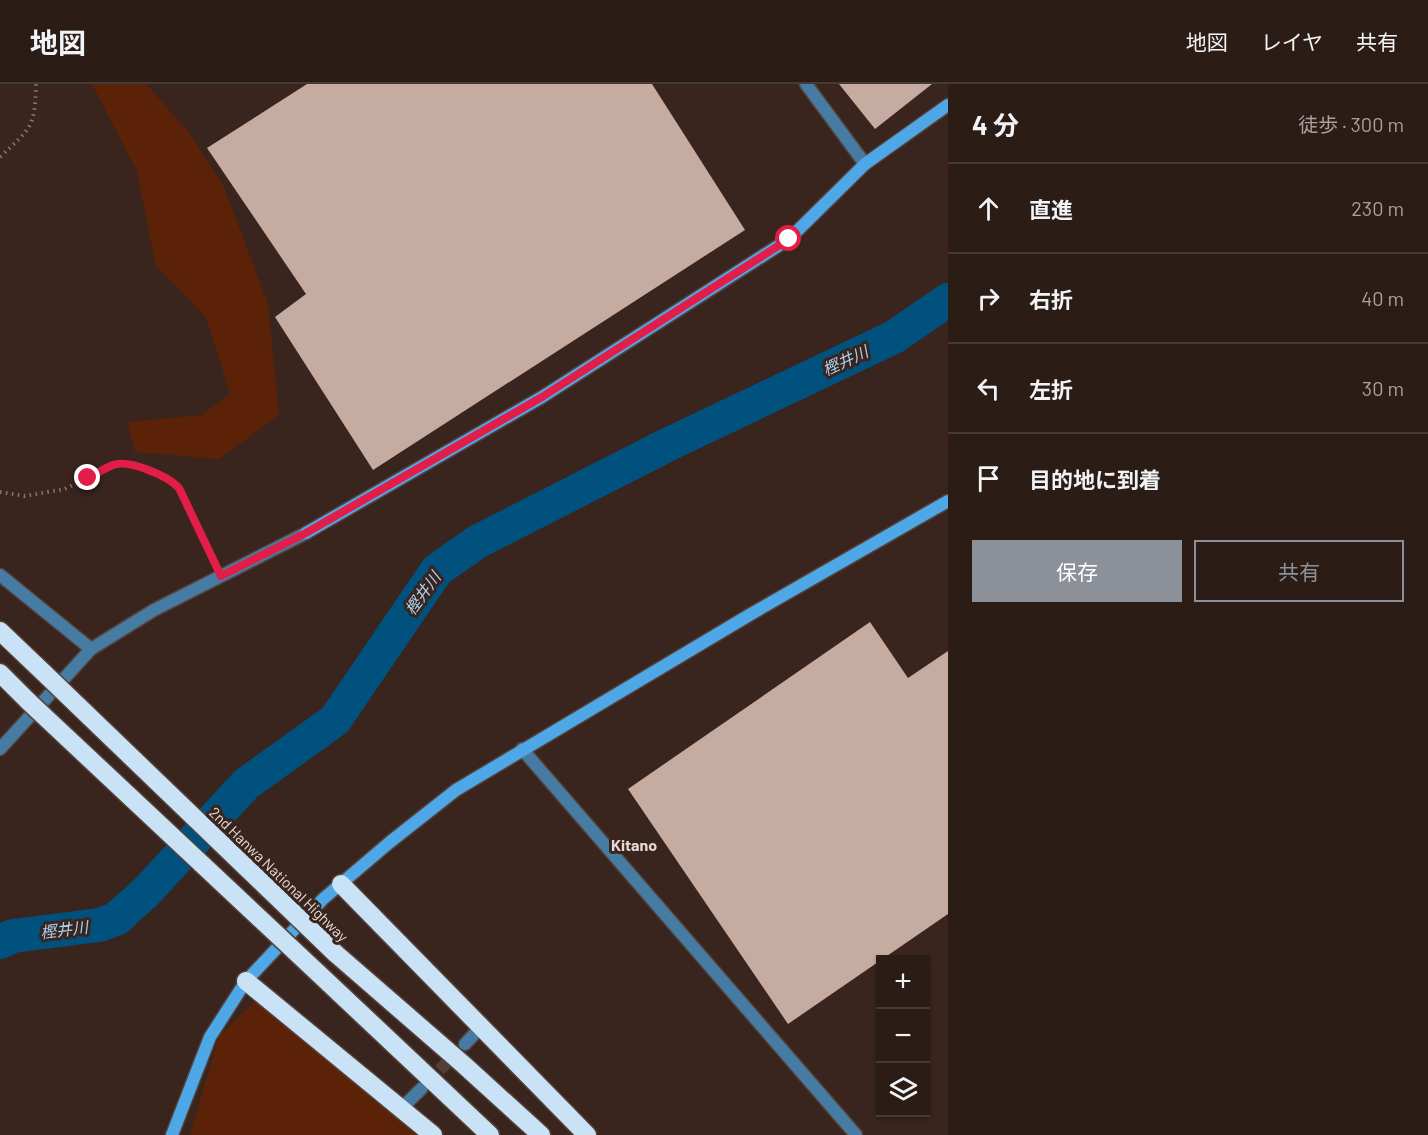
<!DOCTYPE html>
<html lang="ja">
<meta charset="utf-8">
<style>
body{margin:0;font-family:Barlow,"Noto Sans JP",sans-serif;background:#372923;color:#f1f3f6}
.controls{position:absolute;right:18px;bottom:18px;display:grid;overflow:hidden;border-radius:0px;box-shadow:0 2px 4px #0004}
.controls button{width:54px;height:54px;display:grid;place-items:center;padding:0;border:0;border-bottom:2px solid #473a35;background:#2b1c16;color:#f1f3f6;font:30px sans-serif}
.stop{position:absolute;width:18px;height:18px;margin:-14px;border:4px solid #e11d48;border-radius:50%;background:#fff}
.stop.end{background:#e11d48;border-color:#fff;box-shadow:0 2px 6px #0008}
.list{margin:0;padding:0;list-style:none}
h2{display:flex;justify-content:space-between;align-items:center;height:78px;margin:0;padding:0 24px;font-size:26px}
h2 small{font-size:20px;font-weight:400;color:#a6a1a1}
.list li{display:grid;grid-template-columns:39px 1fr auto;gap:18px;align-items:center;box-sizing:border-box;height:90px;padding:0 24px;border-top:2px solid #473a35}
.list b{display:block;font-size:22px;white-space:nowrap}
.list em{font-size:20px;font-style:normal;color:#a6a1a1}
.actions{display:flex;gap:12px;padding:18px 24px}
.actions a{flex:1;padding:14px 0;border:2px solid #8c9099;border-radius:0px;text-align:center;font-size:21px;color:#8c9099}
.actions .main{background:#8c9099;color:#fff}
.icon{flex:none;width:33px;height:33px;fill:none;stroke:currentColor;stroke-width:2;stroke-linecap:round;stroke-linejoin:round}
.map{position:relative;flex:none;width:948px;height:1051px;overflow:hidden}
header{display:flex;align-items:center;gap:36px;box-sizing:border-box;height:84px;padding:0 30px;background:#2b1c16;border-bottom:2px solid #473a35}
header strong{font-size:28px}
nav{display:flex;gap:33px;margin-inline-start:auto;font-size:21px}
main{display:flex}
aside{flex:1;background:#2b1c16}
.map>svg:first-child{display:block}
.green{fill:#5c2208}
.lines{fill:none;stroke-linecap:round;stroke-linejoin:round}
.river{stroke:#00517e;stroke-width:34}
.building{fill:#c6aba1}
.street-tunnel{stroke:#534038;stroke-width:12;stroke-dasharray:12 6;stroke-linecap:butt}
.street-casing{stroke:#55423a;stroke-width:15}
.secondary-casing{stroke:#55423a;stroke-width:15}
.highway-casing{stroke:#55423a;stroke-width:21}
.path{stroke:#87766f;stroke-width:4;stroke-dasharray:1.5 4.5;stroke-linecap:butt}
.street{stroke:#467ba3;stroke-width:12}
.secondary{stroke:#4ea8e8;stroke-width:12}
.highway{stroke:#cae2f5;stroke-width:18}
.highway-bridge-casing{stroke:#55423a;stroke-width:21;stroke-linecap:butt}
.highway-bridge{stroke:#cae2f5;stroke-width:18}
.route{stroke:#e11d48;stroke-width:8}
.labels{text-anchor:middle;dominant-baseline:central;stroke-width:6;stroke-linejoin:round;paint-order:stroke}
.street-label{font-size:15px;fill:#e7d9d4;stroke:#39251d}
.water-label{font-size:16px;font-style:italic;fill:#a9d2f2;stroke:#39251d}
.neighbourhood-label{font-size:16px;font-weight:bold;fill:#e7d9d4;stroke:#39251d}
</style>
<header>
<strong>地図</strong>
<nav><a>地図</a><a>レイヤ</a><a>共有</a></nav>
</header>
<main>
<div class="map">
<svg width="948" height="1051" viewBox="0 0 948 1051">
<rect width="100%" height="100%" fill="#39251d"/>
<!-- green -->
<g class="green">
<polygon points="92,0 146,0 190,50 224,103 268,220 279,331 219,375 135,368 128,338 202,331 230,310 206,233 156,182 137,87"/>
<polygon points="257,915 421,1051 190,1051 219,953"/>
</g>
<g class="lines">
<!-- river -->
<polyline class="river" points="0,858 13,852 99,841 116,835 146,808 246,700 335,636 437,486 477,458 669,360 894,253 948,216"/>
</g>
<!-- building -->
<g class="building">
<polygon points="307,0 652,0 745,146 373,386 275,233 306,210 207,64"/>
<polygon points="839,0 932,0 875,45"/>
<polygon points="870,538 908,594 948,567 948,830 788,940 628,705"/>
</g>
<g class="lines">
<!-- street-tunnel -->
<polyline class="street-tunnel" points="427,999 458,967"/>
<!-- street casing -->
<g class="street-casing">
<g id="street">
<polyline points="806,0 865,80"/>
<polyline points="0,491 91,565"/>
<polyline points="0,665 91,565 154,526 306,449"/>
<polyline points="522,665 856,1051"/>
<polyline points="465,960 481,943"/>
<polyline points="402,1024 422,1004"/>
</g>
</g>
<!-- secondary casing -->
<g class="secondary-casing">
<g id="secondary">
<polyline points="306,449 542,313 789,155 865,80 948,21"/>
<polyline points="172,1051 210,953 246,897 323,815 390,758 456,706 751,530 948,417"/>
</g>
</g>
<!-- highway casing -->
<g class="highway-casing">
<g id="highway">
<polyline points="0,547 44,589"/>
<polyline points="0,589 29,618"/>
<polyline points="341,800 587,1051"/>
<polyline points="335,869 464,981 541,1051"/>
<polyline points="318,889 490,1051"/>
<polyline points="246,897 433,1051"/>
</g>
</g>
<!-- path -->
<g class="path">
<path d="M0 73C31 44 35 44 36 0"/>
<polyline points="0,408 25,412 65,405 116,380 138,383 172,396 179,404 215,479"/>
</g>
<!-- street -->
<use href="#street" class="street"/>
<!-- secondary -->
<use href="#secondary" class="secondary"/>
<!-- highway -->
<use href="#highway" class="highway"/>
<!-- highway-bridge casing -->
<g class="highway-bridge-casing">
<g id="highway-bridge">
<polyline points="44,589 335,869"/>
<polyline points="29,618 318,889"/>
</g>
</g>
<!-- highway-bridge -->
<use href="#highway-bridge" class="highway-bridge"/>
</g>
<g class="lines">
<!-- route -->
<path class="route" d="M88 394C96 390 105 384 113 381 129 375 168 392 179 404L221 492 306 449 542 313 789 155"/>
</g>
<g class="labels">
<!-- street labels -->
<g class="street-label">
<text transform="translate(279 790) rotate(44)">2nd Hanwa National Highway</text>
</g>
<!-- water labels -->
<g class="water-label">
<text transform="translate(845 276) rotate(-25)">樫井川</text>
<text transform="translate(422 509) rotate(-54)">樫井川</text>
<text transform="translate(64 845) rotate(-7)">樫井川</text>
</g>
<!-- neighbourhood labels -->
<g class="neighbourhood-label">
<text x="634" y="760">Kitano</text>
</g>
</g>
</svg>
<div class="controls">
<button>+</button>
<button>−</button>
<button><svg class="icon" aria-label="layers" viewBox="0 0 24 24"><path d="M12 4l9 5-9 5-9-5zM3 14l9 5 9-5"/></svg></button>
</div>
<div class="stop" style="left:789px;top:155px"></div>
<div class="stop end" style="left:88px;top:394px"></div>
</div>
<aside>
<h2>4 分<small>徒歩 · 300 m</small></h2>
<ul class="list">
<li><svg class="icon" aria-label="ahead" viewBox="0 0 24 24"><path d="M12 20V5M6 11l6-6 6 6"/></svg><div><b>直進</b></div><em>230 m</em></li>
<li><svg class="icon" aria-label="right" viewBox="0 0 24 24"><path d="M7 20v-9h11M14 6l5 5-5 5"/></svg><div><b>右折</b></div><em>40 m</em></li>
<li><svg class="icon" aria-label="left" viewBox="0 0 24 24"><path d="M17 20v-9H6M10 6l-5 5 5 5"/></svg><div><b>左折</b></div><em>30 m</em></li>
<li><svg class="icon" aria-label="arrive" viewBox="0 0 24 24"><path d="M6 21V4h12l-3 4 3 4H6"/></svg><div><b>目的地に到着</b></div></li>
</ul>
<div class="actions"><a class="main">保存</a><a>共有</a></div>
</aside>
</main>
